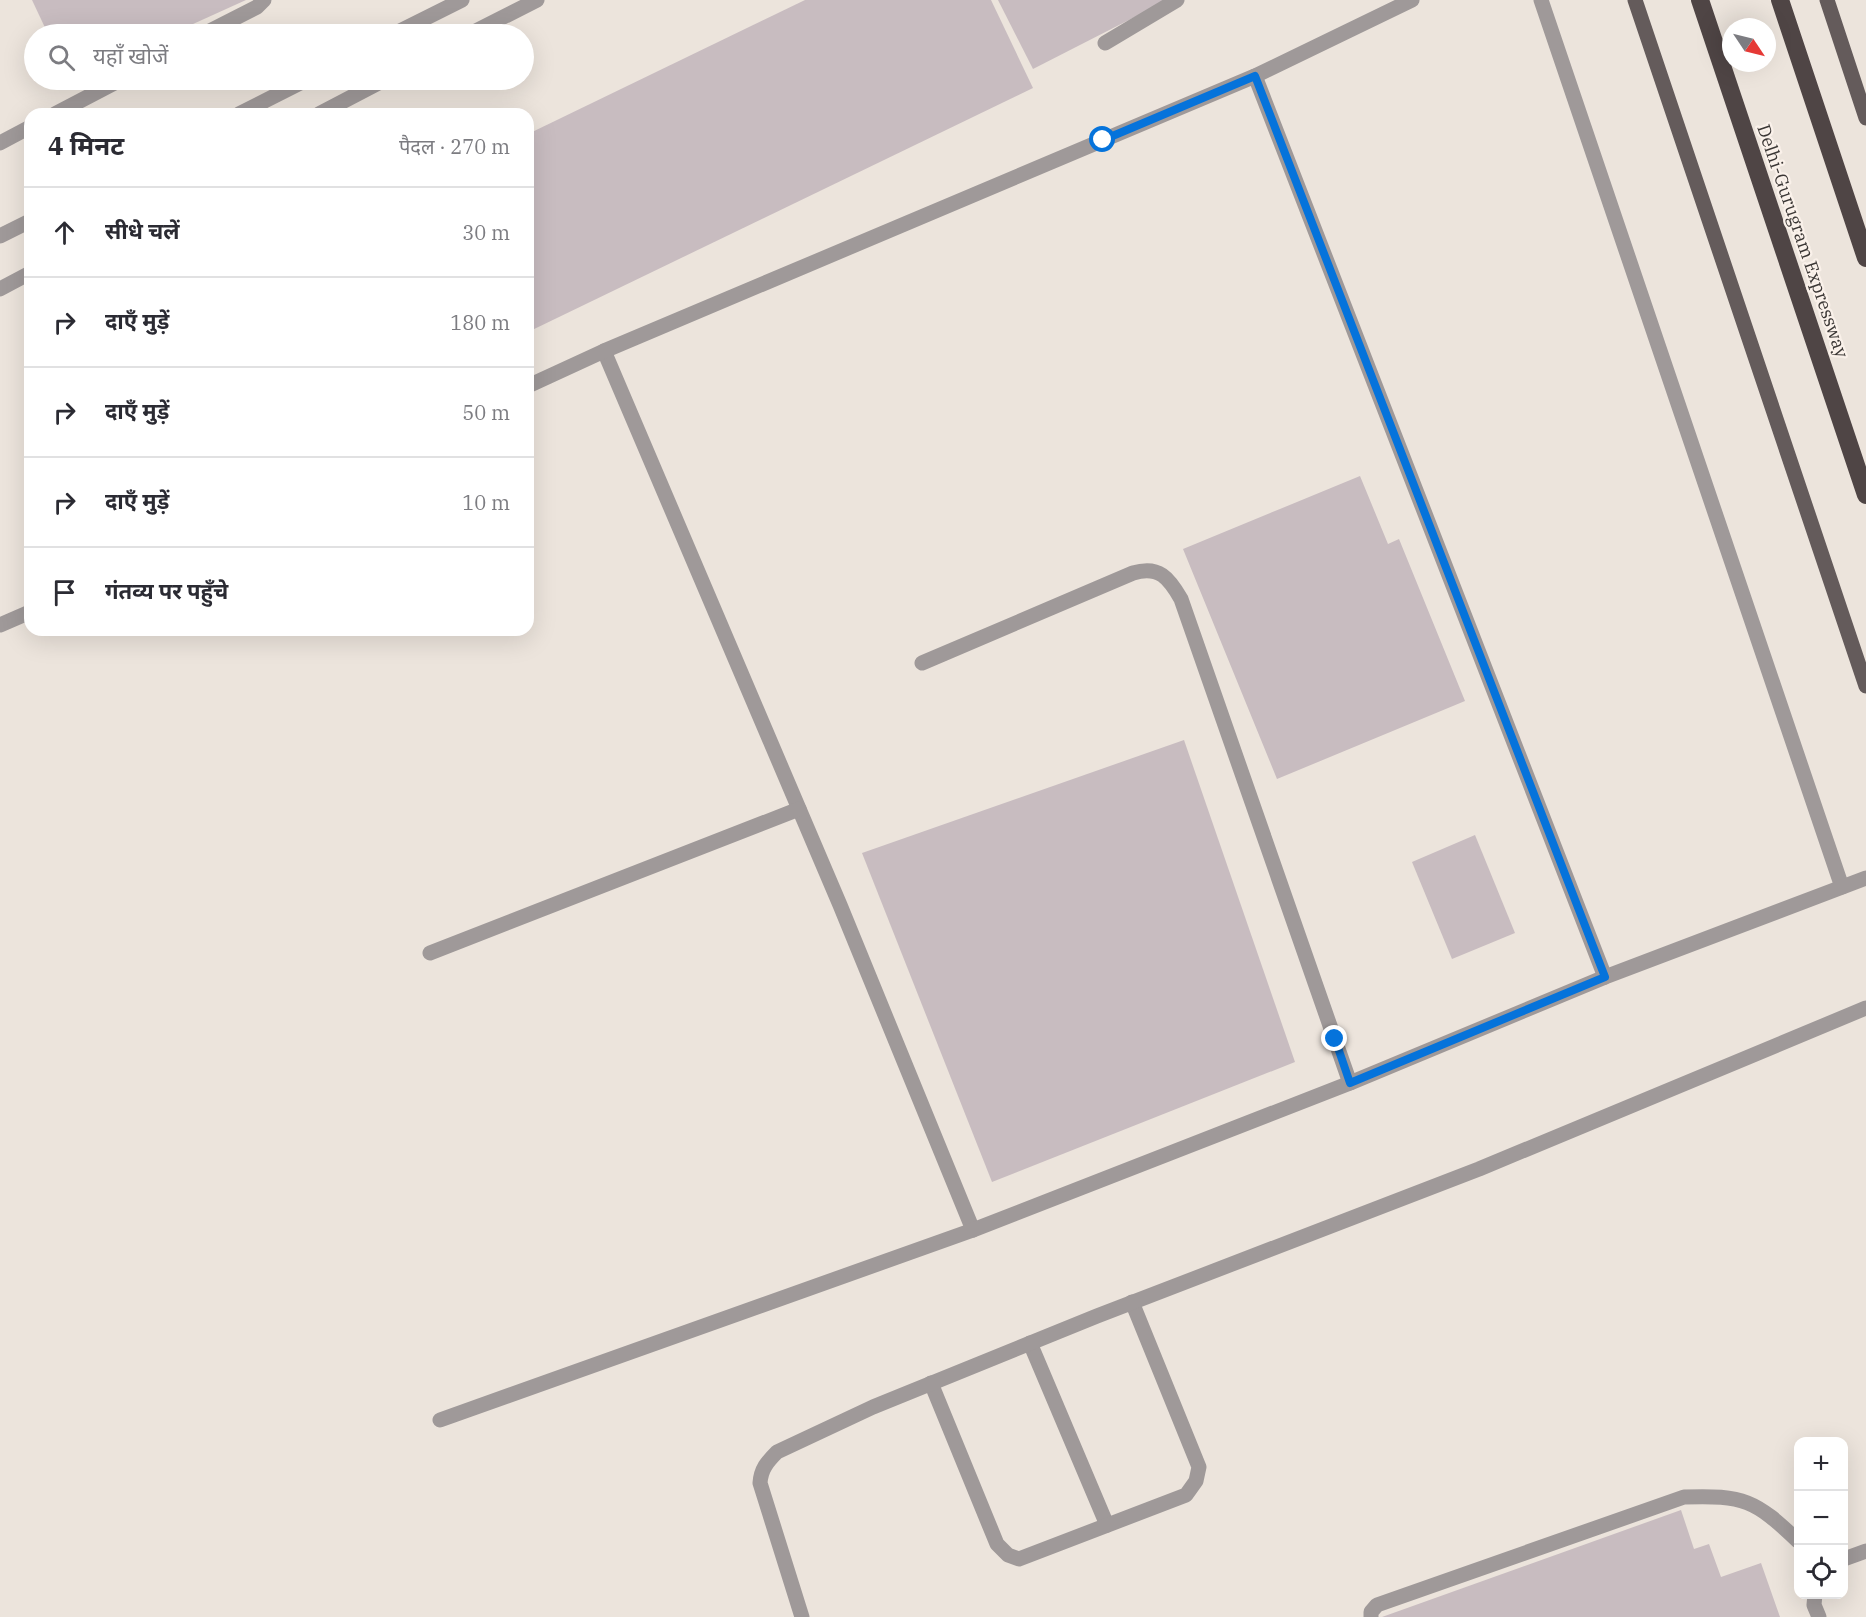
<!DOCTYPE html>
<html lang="hi">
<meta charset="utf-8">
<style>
body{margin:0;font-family:"IBM Plex Serif","Noto Sans Devanagari",serif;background:#f7f7f7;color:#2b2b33}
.controls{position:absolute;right:18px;bottom:18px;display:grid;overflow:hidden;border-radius:12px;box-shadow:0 6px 24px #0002}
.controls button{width:54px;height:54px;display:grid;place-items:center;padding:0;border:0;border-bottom:2px solid #e1e1e2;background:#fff;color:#2b2b33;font:30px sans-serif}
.compass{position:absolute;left:1722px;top:18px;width:54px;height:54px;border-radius:50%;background:#fff;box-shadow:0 6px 24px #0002;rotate:125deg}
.stop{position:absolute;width:18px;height:18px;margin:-14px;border:4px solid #0573db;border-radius:50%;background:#fff}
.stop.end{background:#0573db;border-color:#fff;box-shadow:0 2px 6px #0008}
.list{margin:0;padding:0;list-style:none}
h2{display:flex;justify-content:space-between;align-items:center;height:78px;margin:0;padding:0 24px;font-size:26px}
h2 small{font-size:20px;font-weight:400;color:#7c7c81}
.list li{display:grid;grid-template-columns:39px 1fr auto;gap:18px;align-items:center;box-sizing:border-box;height:90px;padding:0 24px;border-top:2px solid #e1e1e2}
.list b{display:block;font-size:22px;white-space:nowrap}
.list em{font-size:20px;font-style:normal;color:#7c7c81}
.icon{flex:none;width:33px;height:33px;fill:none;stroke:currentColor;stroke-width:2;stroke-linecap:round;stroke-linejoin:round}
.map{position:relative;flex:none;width:1866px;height:1617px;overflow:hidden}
.search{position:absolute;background:#fff;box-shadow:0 6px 24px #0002;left:24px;top:24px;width:510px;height:66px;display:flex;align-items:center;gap:15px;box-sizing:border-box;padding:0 21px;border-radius:33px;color:#7c7c81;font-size:22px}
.panel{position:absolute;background:#fff;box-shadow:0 6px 24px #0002;left:24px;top:108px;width:510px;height:528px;border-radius:18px}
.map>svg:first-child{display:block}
.building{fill:#c8bcc0}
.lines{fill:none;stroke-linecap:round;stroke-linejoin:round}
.minor{stroke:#9f9999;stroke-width:15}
.major{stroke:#645b5b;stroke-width:15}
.highway{stroke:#4f4545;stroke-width:18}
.route{stroke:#0573db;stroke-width:8}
.labels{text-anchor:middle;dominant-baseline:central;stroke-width:4.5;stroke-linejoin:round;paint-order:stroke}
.street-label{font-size:18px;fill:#3b3735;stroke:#faf1ea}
</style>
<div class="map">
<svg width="1866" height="1617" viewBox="0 0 1866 1617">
<rect width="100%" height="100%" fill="#ece4dc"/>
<!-- building -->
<g class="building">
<polygon points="32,0 246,0 171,34 48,34"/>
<polygon points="805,0 991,0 1033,88 528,332 528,134"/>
<polygon points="998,0 1168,0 1033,69"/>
<polygon points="1360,476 1388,544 1399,539 1465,701 1277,779 1183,549"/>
<polygon points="1184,740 1295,1062 992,1182 862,853"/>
<polygon points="1475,835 1515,933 1452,959 1412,862"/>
<polygon points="1681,1510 1694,1549 1709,1544 1721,1577 1761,1563 1780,1617 1382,1617"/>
</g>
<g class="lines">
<!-- minor -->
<g class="minor">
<polyline points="1541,0 1842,887"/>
<polyline points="204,34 257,7 264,0"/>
<polyline points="394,34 462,0"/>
<polyline points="470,34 537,0"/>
<polyline points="1105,43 1177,0"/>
<polyline points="1255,76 1605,977"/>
<polyline points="55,114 120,80"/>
<polyline points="239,114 306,80"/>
<polyline points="319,114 384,80"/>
<polyline points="0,143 30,127"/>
<polyline points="0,236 30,221"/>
<polyline points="0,289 30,273"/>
<polyline points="604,351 840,905 973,1230"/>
<polyline points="528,386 604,351 1255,76 1412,0"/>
<polyline points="0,625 30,612"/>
<path d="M922 663 1133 573C1159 565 1169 578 1181 599L1350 1083"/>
<polyline points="430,953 799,809"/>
<polyline points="1030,1343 1107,1525"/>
<polyline points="931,1383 997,1544 1008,1555 1019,1559 1186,1495 1196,1481 1199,1467 1132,1302"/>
<polyline points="440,1420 973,1230 1350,1083 1605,977 1866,878"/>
<polyline points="1844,1559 1866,1551"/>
<polyline points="1815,1594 1814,1605 1819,1617"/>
<path d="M802 1617 760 1483C761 1469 767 1462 777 1452L873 1407 1097 1316 1479 1169 1866 1008"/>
<path d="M1371 1617V1612L1377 1605 1684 1497C1744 1495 1755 1500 1798 1541"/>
</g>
<!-- major -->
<g class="major">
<polyline points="1635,0 1866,686"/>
<polyline points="1827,0 1866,118"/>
</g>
<!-- highway -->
<g class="highway">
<polyline points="1700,0 1866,495"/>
<polyline points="1780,0 1866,258"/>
</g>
</g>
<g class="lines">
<!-- route -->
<polyline class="route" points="1103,140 1255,76 1605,977 1350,1083 1335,1039"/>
</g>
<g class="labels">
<!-- street labels -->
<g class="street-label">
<text transform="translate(1803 241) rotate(71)">Delhi-Gurugram Expressway</text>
</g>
</g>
</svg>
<div class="controls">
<button>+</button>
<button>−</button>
<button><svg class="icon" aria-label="locate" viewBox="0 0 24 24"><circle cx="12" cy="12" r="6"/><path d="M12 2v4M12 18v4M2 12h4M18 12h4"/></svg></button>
</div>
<svg class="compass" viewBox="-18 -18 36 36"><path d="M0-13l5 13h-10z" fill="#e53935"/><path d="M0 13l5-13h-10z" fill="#7c7c81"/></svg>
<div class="stop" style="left:1103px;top:140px"></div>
<div class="stop end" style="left:1335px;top:1039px"></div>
<div class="search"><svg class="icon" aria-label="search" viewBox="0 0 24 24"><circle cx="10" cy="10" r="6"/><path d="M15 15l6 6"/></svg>यहाँ खोजें</div>
<section class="panel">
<h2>4 मिनट<small>पैदल · 270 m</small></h2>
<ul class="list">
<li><svg class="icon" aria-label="ahead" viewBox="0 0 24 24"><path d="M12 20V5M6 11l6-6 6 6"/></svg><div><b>सीधे चलें</b></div><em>30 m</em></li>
<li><svg class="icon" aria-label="right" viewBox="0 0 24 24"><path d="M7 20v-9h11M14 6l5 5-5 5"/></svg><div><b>दाएँ मुड़ें</b></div><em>180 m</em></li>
<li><svg class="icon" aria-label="right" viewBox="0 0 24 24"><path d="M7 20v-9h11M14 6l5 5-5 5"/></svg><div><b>दाएँ मुड़ें</b></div><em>50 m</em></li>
<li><svg class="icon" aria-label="right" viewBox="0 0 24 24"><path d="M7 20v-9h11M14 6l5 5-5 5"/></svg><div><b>दाएँ मुड़ें</b></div><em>10 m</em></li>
<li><svg class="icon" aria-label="arrive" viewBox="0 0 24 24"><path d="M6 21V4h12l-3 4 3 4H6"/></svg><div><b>गंतव्य पर पहुँचे</b></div></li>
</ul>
</section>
</div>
